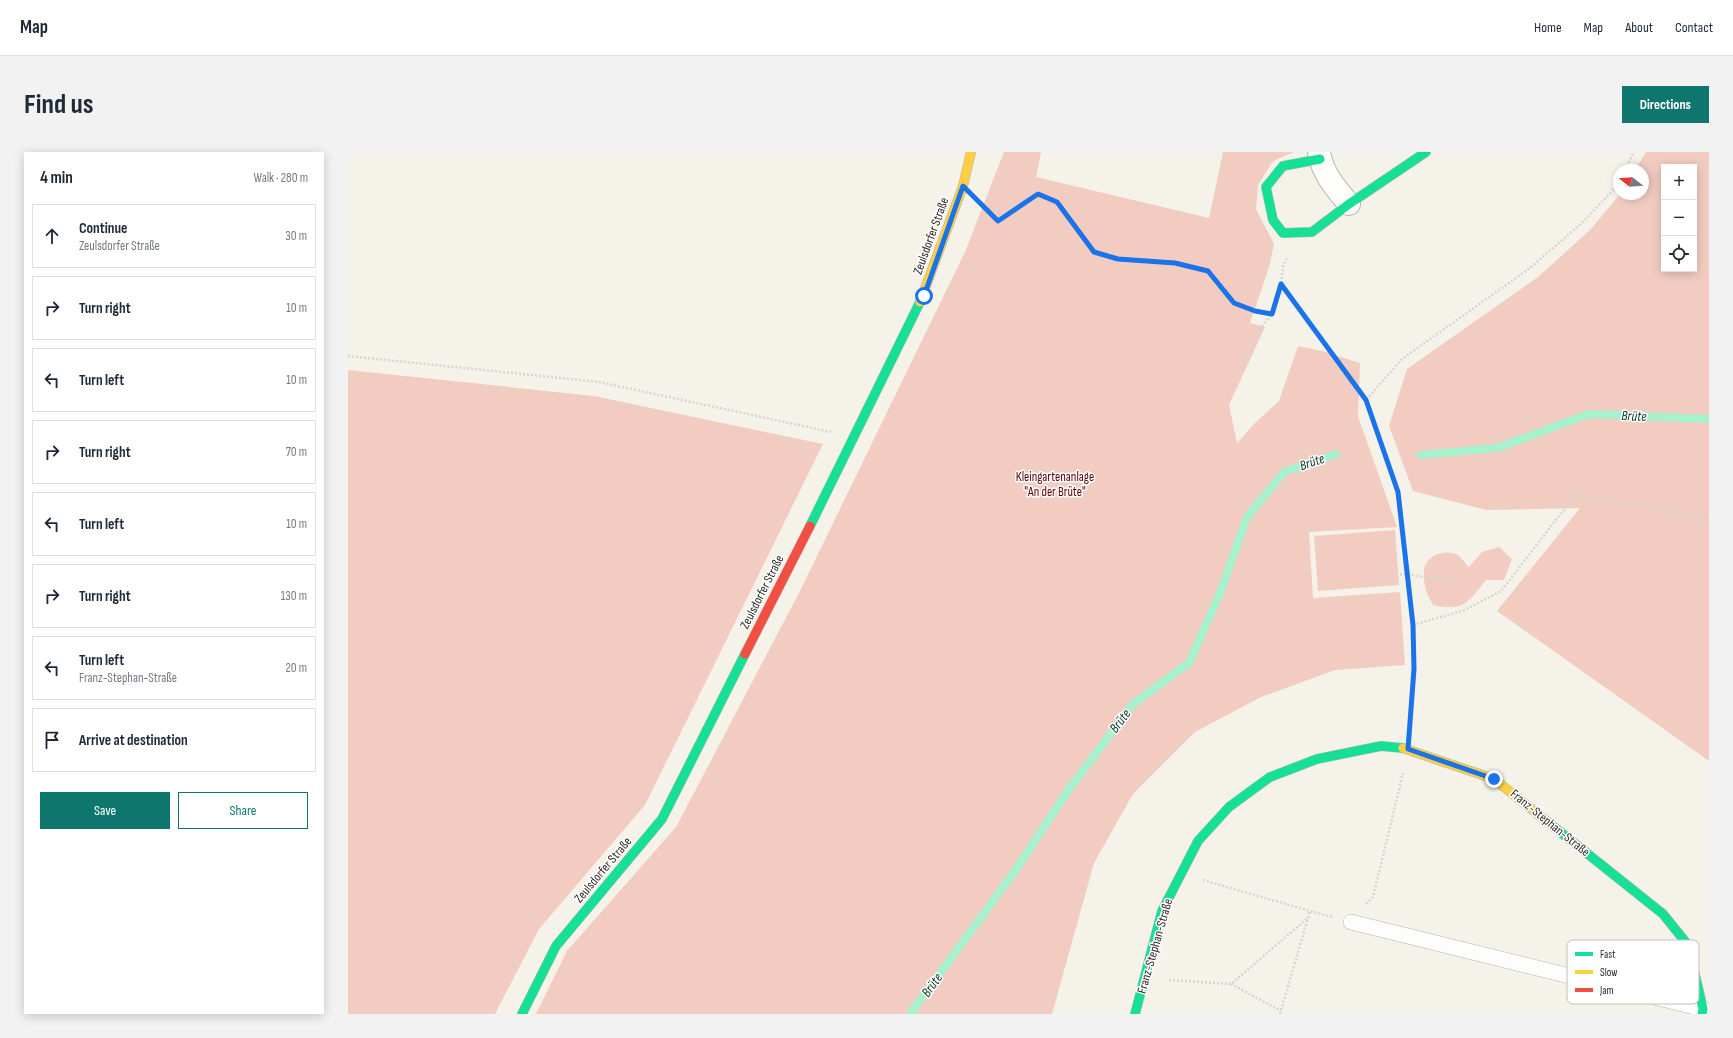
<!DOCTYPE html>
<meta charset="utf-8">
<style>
body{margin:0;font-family:"Sofia Sans Condensed",sans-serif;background:#f2f2f3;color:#1f2937}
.controls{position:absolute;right:12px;top:12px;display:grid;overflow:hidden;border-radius:0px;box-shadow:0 2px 10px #0003}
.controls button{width:36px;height:36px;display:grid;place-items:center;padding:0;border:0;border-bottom:1px solid #e0e1e3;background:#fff;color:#1f2937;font:20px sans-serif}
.compass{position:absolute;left:1265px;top:12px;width:36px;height:36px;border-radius:50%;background:#fff;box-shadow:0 2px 10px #0003;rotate:287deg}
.stop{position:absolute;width:12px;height:12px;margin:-9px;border:3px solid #1a73e8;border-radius:50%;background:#fff}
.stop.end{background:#1a73e8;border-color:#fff;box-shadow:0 1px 4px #0008}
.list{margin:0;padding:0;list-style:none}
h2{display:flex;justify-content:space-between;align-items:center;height:52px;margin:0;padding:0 16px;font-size:17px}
h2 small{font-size:13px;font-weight:400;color:#747a83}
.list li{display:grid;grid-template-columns:26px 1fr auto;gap:12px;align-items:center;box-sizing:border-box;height:64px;margin:0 8px 8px;padding:0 8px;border:1px solid #e0e1e3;border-radius:0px}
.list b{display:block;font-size:15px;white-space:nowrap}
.list p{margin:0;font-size:13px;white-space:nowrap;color:#747a83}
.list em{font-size:13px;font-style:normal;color:#747a83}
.actions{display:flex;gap:8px;padding:12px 16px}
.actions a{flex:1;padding:9px 0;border:1px solid #0f766e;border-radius:0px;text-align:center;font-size:14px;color:#0f766e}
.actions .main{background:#0f766e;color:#fff}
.icon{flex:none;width:22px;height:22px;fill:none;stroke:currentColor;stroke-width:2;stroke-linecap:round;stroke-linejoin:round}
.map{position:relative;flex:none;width:1361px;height:862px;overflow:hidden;border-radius:0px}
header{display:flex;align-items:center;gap:24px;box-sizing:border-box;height:56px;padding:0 20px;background:#fff;border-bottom:1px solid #e0e1e3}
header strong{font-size:19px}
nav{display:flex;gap:22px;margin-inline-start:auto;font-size:14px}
.intro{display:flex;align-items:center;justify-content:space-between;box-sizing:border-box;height:96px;padding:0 24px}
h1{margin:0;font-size:28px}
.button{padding:10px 18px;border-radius:0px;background:#0f766e;color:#fff;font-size:14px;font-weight:700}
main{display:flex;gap:24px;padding:0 24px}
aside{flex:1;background:#fff;border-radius:0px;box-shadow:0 2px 10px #0003}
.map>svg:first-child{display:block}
.green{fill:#f2ccc1;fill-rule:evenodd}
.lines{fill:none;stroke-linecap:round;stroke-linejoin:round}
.stream{stroke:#a6f1ce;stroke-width:8}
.lane-casing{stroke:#b6b5ae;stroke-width:16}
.street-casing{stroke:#b6b5ae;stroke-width:24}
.fast-casing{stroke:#b6b5ae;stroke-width:10}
.slow-casing{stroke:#b6b5ae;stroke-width:10}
.jam-casing{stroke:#b6b5ae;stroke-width:10}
.path{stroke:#d5d5d3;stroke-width:2.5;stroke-dasharray:2 2;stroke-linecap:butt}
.lane{stroke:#fdfdfc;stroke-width:15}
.street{stroke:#fdfdfc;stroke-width:22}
.fast{stroke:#16e098;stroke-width:9}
.slow{stroke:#ffcf43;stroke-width:9}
.jam{stroke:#f24e42;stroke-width:9}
.route{stroke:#1a73e8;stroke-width:5}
.labels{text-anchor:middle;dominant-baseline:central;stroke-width:3;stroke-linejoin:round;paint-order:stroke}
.street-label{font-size:13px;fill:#2b2924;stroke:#fff}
.park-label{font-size:13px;fill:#580000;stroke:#fff}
.water-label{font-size:14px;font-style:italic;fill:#043625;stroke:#fff}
.key{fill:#fff;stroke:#bfbfbd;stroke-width:1}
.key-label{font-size:11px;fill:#2b2924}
</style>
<header>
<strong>Map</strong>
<nav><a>Home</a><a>Map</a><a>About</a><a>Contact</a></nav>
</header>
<div class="intro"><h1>Find us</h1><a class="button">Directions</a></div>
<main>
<aside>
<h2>4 min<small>Walk · 280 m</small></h2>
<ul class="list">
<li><svg class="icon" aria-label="ahead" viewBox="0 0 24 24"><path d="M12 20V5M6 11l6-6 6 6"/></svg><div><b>Continue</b><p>Zeulsdorfer Straße</p></div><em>30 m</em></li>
<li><svg class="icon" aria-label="right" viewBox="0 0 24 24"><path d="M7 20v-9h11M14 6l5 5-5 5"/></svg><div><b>Turn right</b></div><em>10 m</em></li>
<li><svg class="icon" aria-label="left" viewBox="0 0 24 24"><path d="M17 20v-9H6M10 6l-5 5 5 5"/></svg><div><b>Turn left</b></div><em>10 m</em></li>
<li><svg class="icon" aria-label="right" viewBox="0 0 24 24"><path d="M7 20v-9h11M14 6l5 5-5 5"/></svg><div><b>Turn right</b></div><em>70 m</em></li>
<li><svg class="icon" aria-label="left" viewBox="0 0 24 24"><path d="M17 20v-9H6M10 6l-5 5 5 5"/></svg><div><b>Turn left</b></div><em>10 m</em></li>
<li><svg class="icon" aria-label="right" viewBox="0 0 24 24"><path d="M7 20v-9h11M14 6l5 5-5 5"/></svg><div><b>Turn right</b></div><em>130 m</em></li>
<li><svg class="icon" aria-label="left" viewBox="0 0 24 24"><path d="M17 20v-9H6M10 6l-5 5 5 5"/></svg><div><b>Turn left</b><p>Franz-Stephan-Straße</p></div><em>20 m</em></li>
<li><svg class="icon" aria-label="arrive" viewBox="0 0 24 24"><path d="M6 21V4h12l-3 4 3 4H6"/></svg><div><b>Arrive at destination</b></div></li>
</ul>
<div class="actions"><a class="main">Save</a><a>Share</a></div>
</aside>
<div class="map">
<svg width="1361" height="862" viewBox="0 0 1361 862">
<rect width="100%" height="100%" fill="#f4f2e9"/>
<!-- green -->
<g class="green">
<polygon points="656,0 693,0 688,25 861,66 875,0 946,0 925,9 910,33 908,57 926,92 921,115 902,171 917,175 881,253 889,291 907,271 931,249 950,194 974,199 1012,211 1010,264 1049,375 961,380 965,446 1052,440 1057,513 987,518 913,545 847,580 785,642 746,711 704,862 188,862 219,799 328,675 452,439 617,100"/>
<path d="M1298 0H1361V609L1149 459 1232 356 1138 358 1065 339 1041 274 1059 217 1190 125 1242 78 1272 42H1295V18H1287ZM1316 15H1346V117H1316Z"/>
<polygon points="0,218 246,244 475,292 297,653 191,777 147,862 0,862"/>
<polygon points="1047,378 1051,433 970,439 966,384"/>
<path d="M1151 395 1164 407 1156 428H1138C1120 450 1116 460 1085 453 1079 442 1075 432 1076 420 1076 404 1097 396 1110 403 1114 406 1117 412 1121 415L1134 400Z"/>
</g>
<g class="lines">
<!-- stream -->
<g class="stream">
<polyline points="1073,303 1149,296 1241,262 1361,267"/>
<polyline points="562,862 669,716 721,637 785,552 841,511 872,441 899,365 936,320 988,302"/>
</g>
<!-- lane casing -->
<g class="lane-casing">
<polyline id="lane" points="1003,770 1355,857"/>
</g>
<!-- street casing -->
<g class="street-casing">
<path id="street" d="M971 0C974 21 988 37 1001 52"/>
</g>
<!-- fast casing -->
<g class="fast-casing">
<g id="fast">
<polyline points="972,7 935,14 918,35 925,68 935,81 964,80 1001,52 1078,0"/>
<polyline points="462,374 572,150"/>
<polyline points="1201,671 1315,762 1340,793 1355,857 1354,862"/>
<polyline points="174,862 208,794 314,667 397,502"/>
<polyline points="787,862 814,759 850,689 881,655 922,625 969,607 1033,594 1055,596"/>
</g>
</g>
<!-- slow casing -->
<g class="slow-casing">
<g id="slow">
<polyline points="572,150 615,34 623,0"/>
<polyline points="1055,596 1146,627 1201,671"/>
</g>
</g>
<!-- jam casing -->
<g class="jam-casing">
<polyline id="jam" points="397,502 462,374"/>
</g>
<!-- path -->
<g class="path">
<polyline points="1277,18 1286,0"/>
<polyline points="633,52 650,69 690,42 709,50 746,100 770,107 827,111 860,119 886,151 907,159 924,162"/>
<polyline points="933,132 1018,248"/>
<polyline points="0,204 251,230 483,280"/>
<polyline points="883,230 908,181 924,162 933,132 935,115 939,105"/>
<polyline points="1028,425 1058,422 1104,430"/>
<polyline points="1065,473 1117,458 1153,439 1228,342 1361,367"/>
<polyline points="1062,573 1066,517 1065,473 1050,340 1018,248 1054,207 1182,116 1235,70 1268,35 1271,30"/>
<polyline points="855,728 962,759"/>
<polyline points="1018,752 1025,745 1055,621"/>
<polyline points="821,828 883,832 961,765"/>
<polyline points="883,832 933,859"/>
<polyline points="932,862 962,759 984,765"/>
</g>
<!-- lane -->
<use href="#lane" class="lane"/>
<!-- street -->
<use href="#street" class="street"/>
<!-- fast -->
<use href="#fast" class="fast"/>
<!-- slow -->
<use href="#slow" class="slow"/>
<!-- jam -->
<use href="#jam" class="jam"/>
</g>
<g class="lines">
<!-- route -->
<polyline class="route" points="576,144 615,34 650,69 690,42 709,50 746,100 770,107 827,111 860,119 886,151 907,159 924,162 933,132 1018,248 1050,340 1065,473 1066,517 1060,597 1146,627"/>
</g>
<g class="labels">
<!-- street labels -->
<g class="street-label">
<text transform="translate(583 84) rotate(-70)">Zeulsdorfer Straße</text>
<text transform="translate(414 440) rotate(-63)">Zeulsdorfer Straße</text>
<text transform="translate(1202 671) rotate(39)">Franz-Stephan-Straße</text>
<text transform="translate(255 718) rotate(-50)">Zeulsdorfer Straße</text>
<text transform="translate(807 794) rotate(-74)">Franz-Stephan-Straße</text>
</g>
<!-- park labels -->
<g class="park-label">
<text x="707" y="325">Kleingartenanlage<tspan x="707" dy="15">"An der Brüte"</tspan></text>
</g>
<!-- water labels -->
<g class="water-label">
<text transform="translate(1286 264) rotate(2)">Brüte</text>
<text transform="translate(964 310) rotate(-19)">Brüte</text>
<text transform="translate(772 569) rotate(-53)">Brüte</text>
<text transform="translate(584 833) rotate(-54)">Brüte</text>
</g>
</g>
<!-- legend -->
<rect x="1219" y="788" width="132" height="64" rx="6" class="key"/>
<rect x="1227" y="800" width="18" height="4" fill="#16e098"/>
<rect x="1227" y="818" width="18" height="4" fill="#ffcf43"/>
<rect x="1227" y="836" width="18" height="4" fill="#f24e42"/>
<g class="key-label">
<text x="1252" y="806">Fast</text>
<text x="1252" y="824">Slow</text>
<text x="1252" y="842">Jam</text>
</g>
</svg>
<div class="controls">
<button>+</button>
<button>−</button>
<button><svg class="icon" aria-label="locate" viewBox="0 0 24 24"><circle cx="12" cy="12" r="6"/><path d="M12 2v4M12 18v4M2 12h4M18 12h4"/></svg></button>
</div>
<svg class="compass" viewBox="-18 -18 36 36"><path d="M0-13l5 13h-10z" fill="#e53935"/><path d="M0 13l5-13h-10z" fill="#747a83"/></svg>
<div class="stop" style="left:576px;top:144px"></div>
<div class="stop end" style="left:1146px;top:627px"></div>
</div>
</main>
